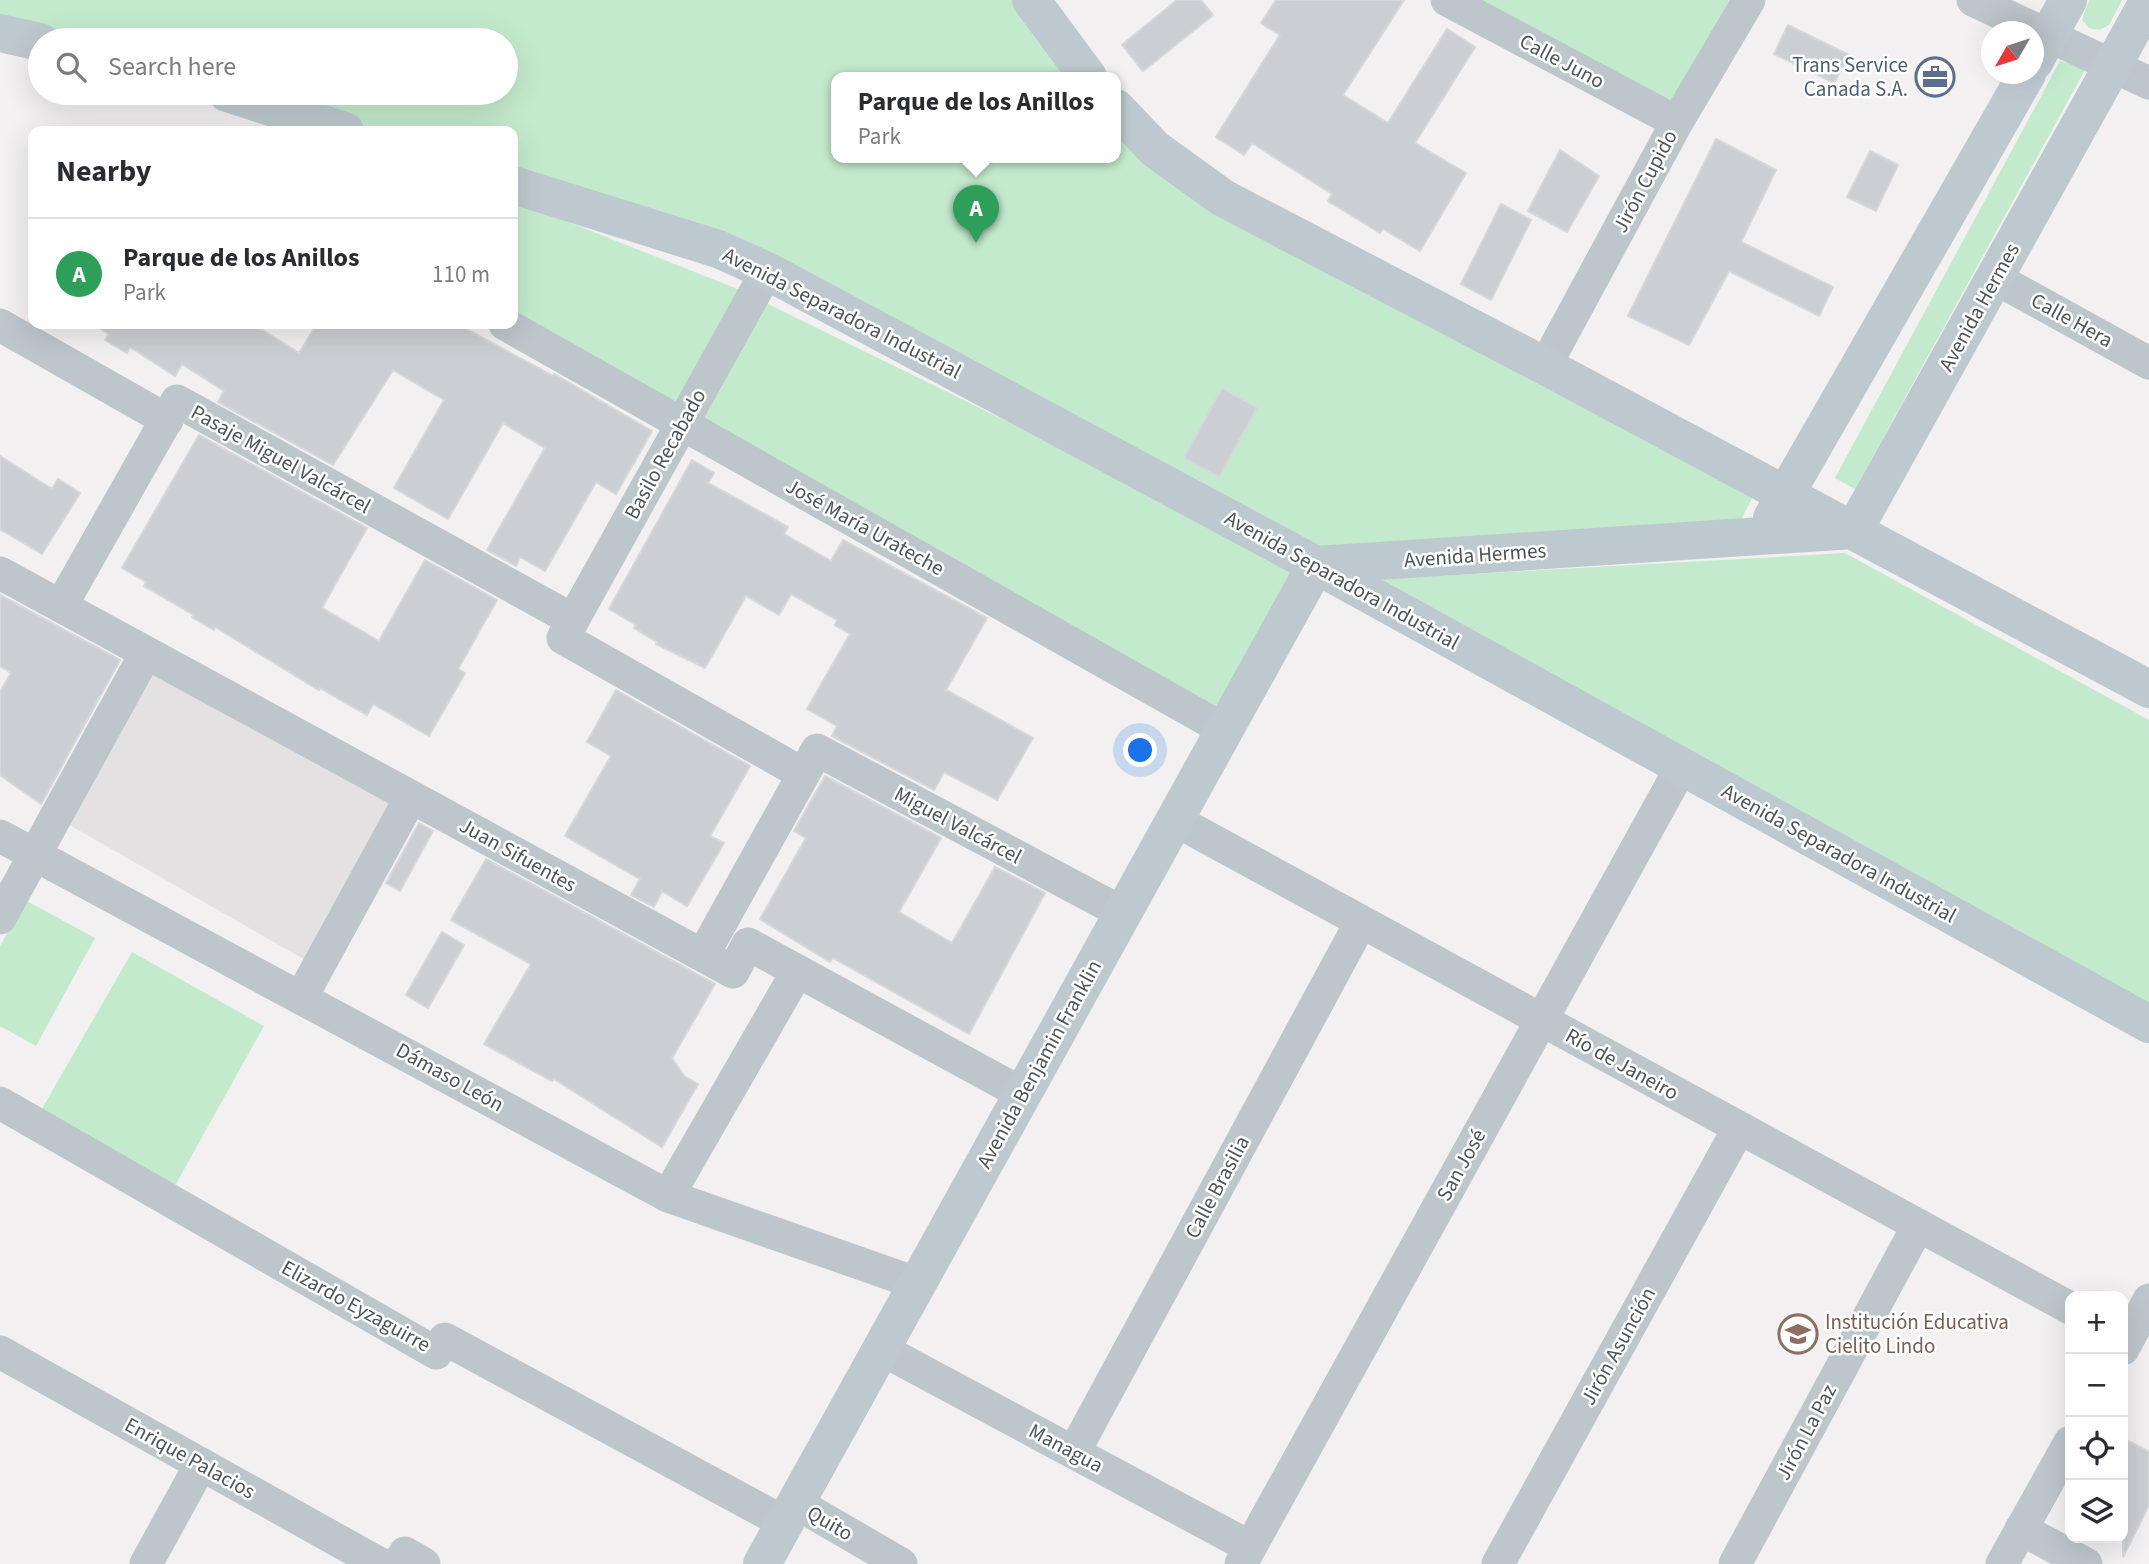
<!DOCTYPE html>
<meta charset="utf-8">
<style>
body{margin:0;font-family:"Source Sans 3",sans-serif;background:#f7f7f7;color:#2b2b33}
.controls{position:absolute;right:21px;bottom:21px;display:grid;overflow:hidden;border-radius:14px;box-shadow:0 7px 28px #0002}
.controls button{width:63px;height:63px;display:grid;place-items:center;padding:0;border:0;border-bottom:2px solid #e1e1e2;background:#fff;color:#2b2b33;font:35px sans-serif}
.compass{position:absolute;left:1981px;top:21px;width:63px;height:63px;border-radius:50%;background:#fff;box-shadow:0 7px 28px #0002;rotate:231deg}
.you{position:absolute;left:1141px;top:751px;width:24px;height:24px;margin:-18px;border:5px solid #fff;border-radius:50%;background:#1a73e8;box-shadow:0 0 0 10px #1a73e833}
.badge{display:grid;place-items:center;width:46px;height:46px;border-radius:50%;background:#1a73e8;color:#fff;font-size:23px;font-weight:700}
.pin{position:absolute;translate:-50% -58px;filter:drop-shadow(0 2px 4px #0008)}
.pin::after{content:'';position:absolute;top:37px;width:24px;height:21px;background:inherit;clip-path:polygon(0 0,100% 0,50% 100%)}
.popup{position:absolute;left:831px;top:72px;width:290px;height:91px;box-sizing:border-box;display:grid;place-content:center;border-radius:14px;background:#fff;filter:drop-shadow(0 2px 5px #0005);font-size:23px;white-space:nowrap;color:#7c7c81}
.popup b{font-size:26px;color:#2b2b33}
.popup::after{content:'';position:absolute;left:50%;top:100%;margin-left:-14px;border:14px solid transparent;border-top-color:#fff}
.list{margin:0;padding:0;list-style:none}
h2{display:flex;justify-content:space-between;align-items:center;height:91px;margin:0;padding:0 28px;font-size:30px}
h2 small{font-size:23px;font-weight:400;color:#7c7c81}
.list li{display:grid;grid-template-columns:46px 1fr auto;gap:21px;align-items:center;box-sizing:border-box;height:112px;padding:0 28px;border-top:2px solid #e1e1e2}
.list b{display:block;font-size:26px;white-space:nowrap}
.list p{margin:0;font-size:23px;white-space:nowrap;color:#7c7c81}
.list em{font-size:23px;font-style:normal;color:#7c7c81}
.icon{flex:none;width:38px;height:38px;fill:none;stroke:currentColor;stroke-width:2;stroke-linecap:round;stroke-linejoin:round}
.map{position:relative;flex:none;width:2149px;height:1564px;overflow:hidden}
.search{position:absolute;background:#fff;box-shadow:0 7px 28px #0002;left:28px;top:28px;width:490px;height:77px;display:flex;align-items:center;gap:18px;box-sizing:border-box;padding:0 24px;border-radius:38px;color:#7c7c81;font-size:26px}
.panel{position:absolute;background:#fff;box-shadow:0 7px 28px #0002;left:28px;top:126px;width:490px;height:203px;border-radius:14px}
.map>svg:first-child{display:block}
.education{fill:#e3e1e2}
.green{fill:#c4eacd}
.building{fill:#cbced2;stroke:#d5d7da;stroke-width:2}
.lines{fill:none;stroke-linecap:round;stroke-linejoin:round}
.street{stroke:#bdc6cb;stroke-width:33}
.secondary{stroke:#bec9cf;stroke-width:38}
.labels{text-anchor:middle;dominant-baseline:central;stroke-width:5;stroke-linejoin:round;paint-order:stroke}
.street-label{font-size:21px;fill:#4a555b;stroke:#fff}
.service-label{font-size:21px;fill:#4e5e75;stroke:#fff;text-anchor:end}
.education-label{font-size:21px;fill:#785e54;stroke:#fff;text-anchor:start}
</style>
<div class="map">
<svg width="2149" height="1564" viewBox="0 0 2149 1564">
<rect width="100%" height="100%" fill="#f2f0f0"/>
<!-- education -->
<polygon class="education" points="152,667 394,796 307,961 66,823"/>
<!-- green -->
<g class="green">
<polygon points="0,0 1021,0 1075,77 836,77 836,157 1116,157 1116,123 1756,491 1738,525 1317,550 757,275 513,180 513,131 374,131 261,93 506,93 506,40 86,40 0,20"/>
<polygon points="1480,0 1730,0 1674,102"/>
<polygon points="2089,0 2122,0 2109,25 2099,30 2089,28 2082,20"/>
<polygon points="2060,61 2086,68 1855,489 1835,478"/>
<polygon points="513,200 750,294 678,417 513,322"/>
<polygon points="756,298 1305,568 1221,720 687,421"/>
<polygon points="1845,553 2149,720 2149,1008 1366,580"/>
<polygon points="25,900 95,938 36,1046 0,1026 0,946"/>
<polygon points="132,952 264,1026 172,1191 39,1114"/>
</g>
<!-- building -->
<g class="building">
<polygon points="1177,0 1201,0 1213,15 1143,71 1122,45"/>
<polygon points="1276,0 1404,0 1343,95 1388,123 1447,29 1475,47 1415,143 1466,173 1420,251 1383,229 1380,233 1328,201 1332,194 1252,143 1244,155 1216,137 1280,35 1261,23"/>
<polygon points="1788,25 1849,55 1834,83 1774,54"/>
<polygon points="1716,139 1776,170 1741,242 1833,287 1819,316 1729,271 1689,345 1628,316"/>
<polygon points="1560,150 1599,176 1567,232 1528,211"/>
<polygon points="1870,151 1898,165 1876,211 1847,197"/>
<polygon points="1501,204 1531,220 1491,300 1461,284"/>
<polygon points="93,324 253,324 299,353 317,324 457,324 553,376 554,374 652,431 616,494 596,482 545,571 520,557 516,566 487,550 545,448 503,423 448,519 394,488 444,400 393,370 333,465 218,402 224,391 182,364 175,376 130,347 127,353 105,340 109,334"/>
<polygon points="1222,388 1257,408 1219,477 1184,458"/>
<polygon points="199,435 367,528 322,608 379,641 425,560 497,600 458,669 465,673 429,736 373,704 367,715 320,688 319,690 215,627 214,630 192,617 194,615 144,586 146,582 122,568"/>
<polygon points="0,456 52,489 58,479 80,493 42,554 0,529"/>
<polygon points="692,460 714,473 708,483 788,527 784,534 831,561 843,540 987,618 946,690 1033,738 997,800 944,772 934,790 832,736 837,726 807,709 850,634 835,625 837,620 791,594 779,615 746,596 705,668 656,644 657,642 634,628 636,625 609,609"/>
<polygon points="0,595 120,660 41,804 0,775 0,692 11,673 0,666"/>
<polygon points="616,690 750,766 710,836 724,843 687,906 662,891 654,907 631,895 640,879 565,836 611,756 587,742"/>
<polygon points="825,776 941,838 899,912 952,943 995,867 1045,893 969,1034 833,958 830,962 760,919 806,838 794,831"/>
<polygon points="419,823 433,831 400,891 386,883"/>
<polygon points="486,859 715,984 672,1058 684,1076 698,1084 662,1147 554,1079 552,1081 484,1044 531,964 451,920"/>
<polygon points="442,932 464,945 428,1008 406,995"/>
<polygon points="2123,1438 2149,1452 2149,1505 2123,1557"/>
</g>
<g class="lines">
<!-- street -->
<g class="street">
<polyline points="1447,0 1677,122"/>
<polyline points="1973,0 2149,83"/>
<polyline points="767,271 563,638 803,774"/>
<polyline points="1995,278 2149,363"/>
<polyline points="505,324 1225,730"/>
<polyline points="0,325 167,420"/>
<polyline points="1545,366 1677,122 1749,0"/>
<polyline points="0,573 733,972 748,944 1023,1094"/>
<polyline points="61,606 177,401 573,620"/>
<polyline points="1175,820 2070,1308"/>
<polyline points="0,836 668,1196 916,1283"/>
<polyline points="0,918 146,653"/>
<polyline points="703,955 817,750 1123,913"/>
<polyline points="302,996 411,797"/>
<polyline points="0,1103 436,1353 445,1339 785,1523"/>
<polyline points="668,1196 797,972"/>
<polyline points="881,1349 1250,1547"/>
<polyline points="2123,1349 2149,1300"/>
<polyline points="0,1352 380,1564"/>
<polyline points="1074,1452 1361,922"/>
<polyline points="796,1503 901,1564"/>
<polyline points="2021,1529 2086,1564"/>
<polyline points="146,1564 201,1464"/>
<polyline points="398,1564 405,1553 424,1564"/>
<polyline points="1241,1564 1682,766"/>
<polyline points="1498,1564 1739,1128"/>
<polyline points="1735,1564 1918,1226"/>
<polyline points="2002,1564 2070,1442"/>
</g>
<!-- secondary -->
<g class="secondary">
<polyline points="1031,0 1088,77"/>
<polyline points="0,33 40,42"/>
<polyline points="2034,62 2068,0"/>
<polyline points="227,93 345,131"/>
<polyline points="1116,108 1155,149 1223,198 1545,366 2149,689"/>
<polyline points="513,185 718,249 767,271 1316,565 2149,1024"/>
<polyline points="1772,518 2027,74"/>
<polyline points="1854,530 2149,0"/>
<polyline points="1316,565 1854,530"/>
<polyline points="762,1564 1316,565"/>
</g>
</g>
<!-- icons -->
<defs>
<g id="office-ring" transform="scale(2.0125)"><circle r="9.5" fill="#fff" stroke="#5c6f8a" stroke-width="1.5"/><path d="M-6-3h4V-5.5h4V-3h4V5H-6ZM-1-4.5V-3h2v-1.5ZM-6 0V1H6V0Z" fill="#5c6f8a"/></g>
<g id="school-ring" transform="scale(2.0125)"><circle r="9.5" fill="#fff" stroke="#8d6e63" stroke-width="1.5"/><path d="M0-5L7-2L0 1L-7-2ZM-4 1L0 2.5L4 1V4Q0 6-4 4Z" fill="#8d6e63"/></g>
</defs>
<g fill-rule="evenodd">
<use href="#office-ring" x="1935" y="77"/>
<use href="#school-ring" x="1798" y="1334"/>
</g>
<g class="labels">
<!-- street labels -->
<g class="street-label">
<text transform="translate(1562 61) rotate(28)">Calle Juno</text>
<text transform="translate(1645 181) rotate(-62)">Jirón Cupido</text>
<text transform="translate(1979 307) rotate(-61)">Avenida Hermes</text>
<text transform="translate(842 313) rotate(27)">Avenida Separadora Industrial</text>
<text transform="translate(2072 320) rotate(29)">Calle Hera</text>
<text transform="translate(665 454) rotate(-61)">Basilo Recabado</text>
<text transform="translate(281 459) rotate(29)">Pasaje Miguel Valcárcel</text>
<text transform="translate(865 527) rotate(29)">José María Urateche</text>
<text transform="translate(1475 555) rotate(-4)">Avenida Hermes</text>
<text transform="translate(1342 580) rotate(29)">Avenida Separadora Industrial</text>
<text transform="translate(958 825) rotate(28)">Miguel Valcárcel</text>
<text transform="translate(1839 853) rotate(29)">Avenida Separadora Industrial</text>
<text transform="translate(518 855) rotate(29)">Juan Sifuentes</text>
<text transform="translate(1039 1064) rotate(-61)">Avenida Benjamin Franklin</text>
<text transform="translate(1622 1064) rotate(29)">Río de Janeiro</text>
<text transform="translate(450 1077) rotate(29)">Dámaso León</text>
<text transform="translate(1461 1165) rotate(-61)">San José</text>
<text transform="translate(1217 1187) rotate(-62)">Calle Brasilia</text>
<text transform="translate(356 1306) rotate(29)">Elizardo Eyzaguirre</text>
<text transform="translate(1618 1346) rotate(-61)">Jirón Asunción</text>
<text transform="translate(1806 1432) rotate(-62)">Jirón La Paz</text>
<text transform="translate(1066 1448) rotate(28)">Managua</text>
<text transform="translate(190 1458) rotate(29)">Enrique Palacios</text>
<text transform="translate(830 1523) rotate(30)">Quito</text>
</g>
<!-- service labels -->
<g class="service-label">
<text x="1908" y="65">Trans Service<tspan x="1908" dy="24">Canada S.A.</tspan></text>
</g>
<!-- education labels -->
<g class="education-label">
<text x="1825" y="1322">Institución Educativa<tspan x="1825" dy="24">Cielito Lindo</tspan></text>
</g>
</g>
</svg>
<div class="controls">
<button>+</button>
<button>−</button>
<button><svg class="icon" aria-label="locate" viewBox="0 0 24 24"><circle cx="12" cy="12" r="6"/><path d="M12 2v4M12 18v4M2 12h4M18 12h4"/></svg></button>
<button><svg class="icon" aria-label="layers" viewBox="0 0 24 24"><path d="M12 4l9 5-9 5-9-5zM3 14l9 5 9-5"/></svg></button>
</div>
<svg class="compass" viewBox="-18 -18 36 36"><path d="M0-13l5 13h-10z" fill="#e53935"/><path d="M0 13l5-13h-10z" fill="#7c7c81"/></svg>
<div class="you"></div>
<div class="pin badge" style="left:976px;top:243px;background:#2e9e5b">A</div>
<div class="popup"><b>Parque de los Anillos</b>Park</div>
<div class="search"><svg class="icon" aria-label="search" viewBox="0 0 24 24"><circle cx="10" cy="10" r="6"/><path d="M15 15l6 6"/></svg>Search here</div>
<section class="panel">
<h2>Nearby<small></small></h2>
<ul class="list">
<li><span class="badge" style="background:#2e9e5b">A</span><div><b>Parque de los Anillos</b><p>Park</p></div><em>110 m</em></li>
</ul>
</section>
</div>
